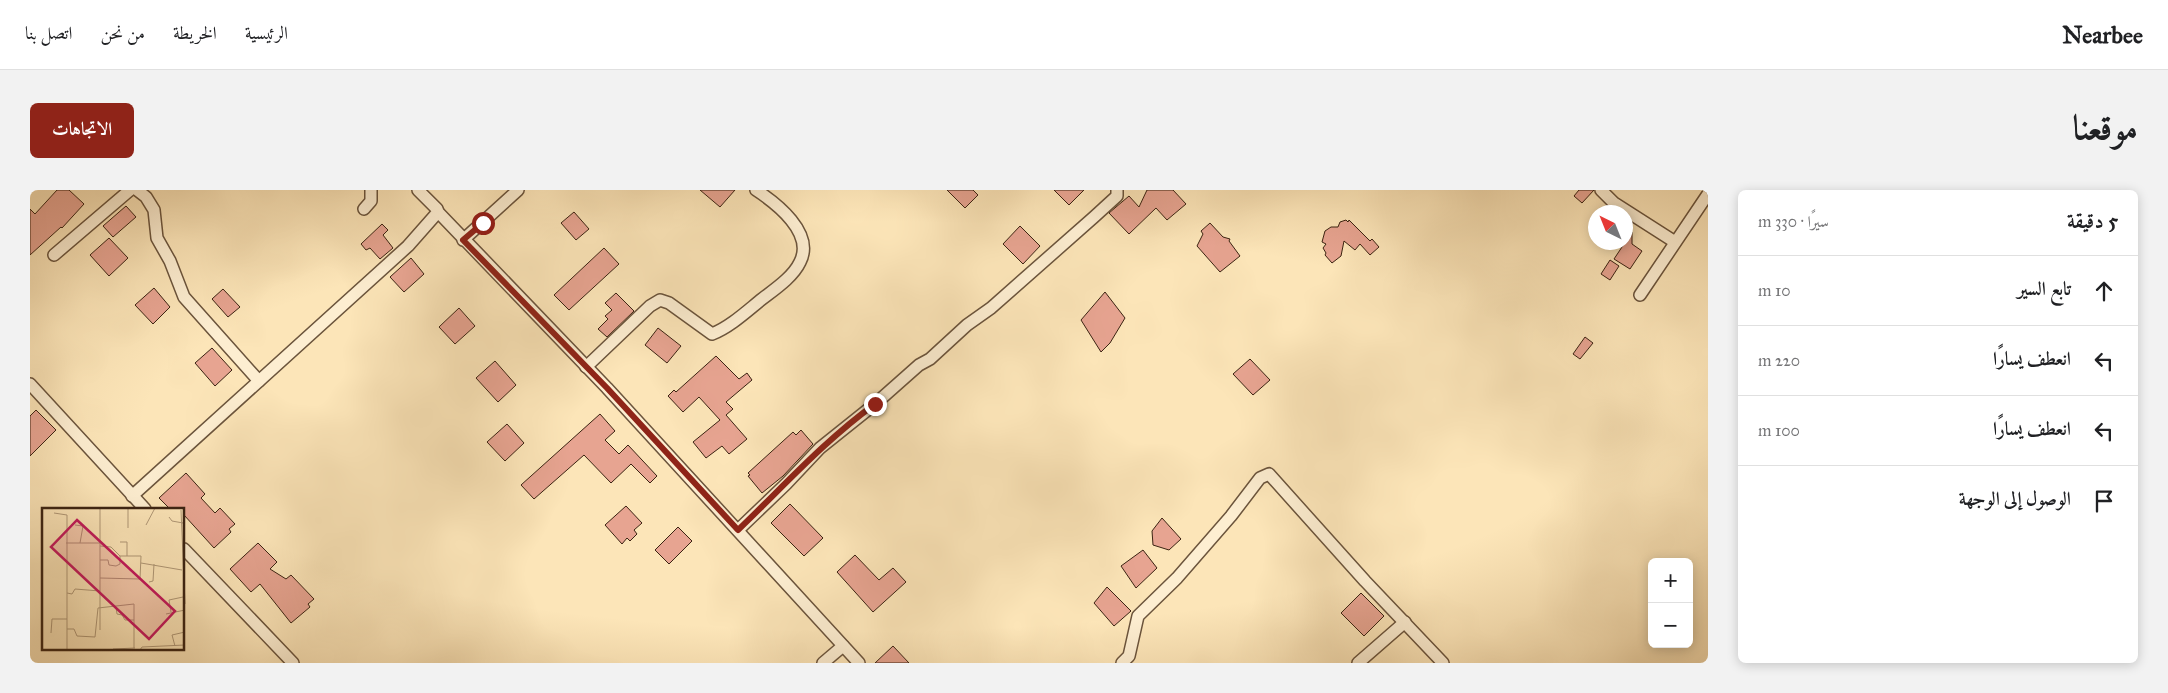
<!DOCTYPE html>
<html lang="ar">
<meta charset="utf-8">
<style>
body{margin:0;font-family:"IM FELL Great Primer",Amiri,serif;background:#f2f2f2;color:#202124;direction:rtl}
.controls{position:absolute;right:15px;bottom:15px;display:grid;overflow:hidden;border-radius:8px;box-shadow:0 2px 12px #0003}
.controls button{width:45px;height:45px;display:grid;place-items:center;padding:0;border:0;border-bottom:1px solid #e0e0e0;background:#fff;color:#202124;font:25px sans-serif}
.compass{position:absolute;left:1558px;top:15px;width:45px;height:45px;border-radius:50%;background:#fff;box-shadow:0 2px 12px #0003;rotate:317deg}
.stop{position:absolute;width:15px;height:15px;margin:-11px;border:4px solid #8f2418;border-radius:50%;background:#fff}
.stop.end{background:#8f2418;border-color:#fff;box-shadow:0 1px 5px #0008}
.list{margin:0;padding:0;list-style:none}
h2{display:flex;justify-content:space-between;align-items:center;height:65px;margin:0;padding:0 20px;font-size:21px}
h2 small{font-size:16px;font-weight:400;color:#757577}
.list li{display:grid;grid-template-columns:32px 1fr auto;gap:15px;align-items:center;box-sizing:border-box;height:70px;padding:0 20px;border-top:1px solid #e0e0e0}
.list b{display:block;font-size:19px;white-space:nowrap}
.list em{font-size:16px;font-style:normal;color:#757577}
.icon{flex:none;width:28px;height:28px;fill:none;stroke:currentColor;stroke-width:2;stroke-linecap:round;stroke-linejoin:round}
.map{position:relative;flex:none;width:1678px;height:473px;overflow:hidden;direction:ltr;border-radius:8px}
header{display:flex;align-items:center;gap:30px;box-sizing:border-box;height:70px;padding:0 25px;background:#fff;border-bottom:1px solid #e0e0e0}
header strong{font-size:24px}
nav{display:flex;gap:28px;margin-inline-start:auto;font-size:18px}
.intro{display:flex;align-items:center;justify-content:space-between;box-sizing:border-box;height:120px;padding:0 30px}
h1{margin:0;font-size:35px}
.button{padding:12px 22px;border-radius:8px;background:#8f2418;color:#fff;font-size:18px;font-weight:700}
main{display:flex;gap:30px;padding:0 30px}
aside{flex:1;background:#fff;border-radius:8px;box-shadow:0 2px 12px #0003}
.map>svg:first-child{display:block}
.building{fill:#e7a491;stroke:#3b2312}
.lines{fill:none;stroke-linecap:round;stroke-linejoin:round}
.street-casing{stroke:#6b543c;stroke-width:14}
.street{stroke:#fdeed1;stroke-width:11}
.route{stroke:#8f2418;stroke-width:6}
.inset-road{fill:none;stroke:#af9776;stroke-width:1}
.view{fill:#c2185b;fill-opacity:0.15;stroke:#c2185b;stroke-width:2.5}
.inset-edge{fill:none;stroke:#3b2312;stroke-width:2.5}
</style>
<header>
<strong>Nearbee</strong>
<nav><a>الرئيسية</a><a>الخريطة</a><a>من نحن</a><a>اتصل بنا</a></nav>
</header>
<div class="intro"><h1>موقعنا</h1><a class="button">الاتجاهات</a></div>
<main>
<aside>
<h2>5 دقيقة<small>سيرًا · 330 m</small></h2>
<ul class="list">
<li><svg class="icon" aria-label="ahead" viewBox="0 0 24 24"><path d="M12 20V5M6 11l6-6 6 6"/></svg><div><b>تابع السير</b></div><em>10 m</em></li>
<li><svg class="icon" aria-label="left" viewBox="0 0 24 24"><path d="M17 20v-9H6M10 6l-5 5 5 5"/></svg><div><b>انعطف يسارًا</b></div><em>220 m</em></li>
<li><svg class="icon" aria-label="left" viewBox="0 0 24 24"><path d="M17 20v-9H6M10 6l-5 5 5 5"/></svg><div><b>انعطف يسارًا</b></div><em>100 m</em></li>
<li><svg class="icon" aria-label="arrive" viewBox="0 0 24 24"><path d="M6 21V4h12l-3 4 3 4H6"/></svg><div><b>الوصول إلى الوجهة</b></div></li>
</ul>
</aside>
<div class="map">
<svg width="1678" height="473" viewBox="0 0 1678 473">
<rect width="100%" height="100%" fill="#fce5b8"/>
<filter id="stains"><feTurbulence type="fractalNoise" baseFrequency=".004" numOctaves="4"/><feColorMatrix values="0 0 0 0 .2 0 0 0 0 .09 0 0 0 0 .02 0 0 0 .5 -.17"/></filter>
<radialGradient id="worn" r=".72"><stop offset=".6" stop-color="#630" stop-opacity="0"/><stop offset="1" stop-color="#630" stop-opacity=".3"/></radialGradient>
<!-- building -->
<g class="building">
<polygon points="27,0 39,0 54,14 32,38 31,37 0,65 0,19 5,24"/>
<polygon points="670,0 705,0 690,17"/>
<polygon points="917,0 943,0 948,5 935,18"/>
<polygon points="1024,0 1054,0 1039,15"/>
<polygon points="1117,0 1143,0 1156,14 1137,30 1126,18 1099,44 1079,23 1099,6 1109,17"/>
<polygon points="1549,0 1564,0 1552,13 1544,6"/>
<polygon points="96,16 106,27 83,47 73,36"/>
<polygon points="544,22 559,39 546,50 531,33"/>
<polygon points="1316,30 1318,32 1319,30 1340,51 1342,49 1349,57 1340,65 1330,54 1325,60 1314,51 1311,66 1302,73 1295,65 1296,63 1293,58 1296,54 1292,52 1295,41 1301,37 1308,37 1310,32"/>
<polygon points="1180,33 1193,47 1200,49 1199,51 1210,66 1190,82 1167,56 1173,44 1171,41"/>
<polygon points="352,34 358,40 353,45 363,58 350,69 340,58 336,60 331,54"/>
<polygon points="990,36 1010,56 993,74 973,54"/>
<polygon points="1602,42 1602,54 1612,61 1600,79 1584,69"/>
<polygon points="79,48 98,68 79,86 60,65"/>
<polygon points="574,58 589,74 539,120 524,105"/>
<polygon points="381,68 394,84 374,102 360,87"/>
<polygon points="1580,70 1589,76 1580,90 1571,84"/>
<polygon points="124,98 140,117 123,134 105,115"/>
<polygon points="193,99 210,117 198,127 182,109"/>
<polygon points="1075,102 1095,128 1080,153 1071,162 1051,130"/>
<polygon points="586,103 604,121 577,147 568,139 578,129 575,126 582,120 575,113"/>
<polygon points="429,118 445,136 425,154 409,137"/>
<polygon points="628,138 651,156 637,173 615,155"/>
<polygon points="1555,147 1563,153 1550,169 1543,164"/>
<polygon points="182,158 202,180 185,196 165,173"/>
<polygon points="686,166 709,189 717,183 722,190 696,212 703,219 696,225 717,249 699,264 692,256 676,268 663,252 690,230 669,207 653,222 638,206 644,200 646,202"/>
<polygon points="1220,169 1240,190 1223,205 1203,184"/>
<polygon points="465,171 486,195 468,212 446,188"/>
<polygon points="6,220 26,240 0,266 0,226"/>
<polygon points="570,224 585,241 575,250 589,264 598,255 627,286 620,293 601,274 581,293 554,265 504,309 491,295"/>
<polygon points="477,234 494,253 475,271 457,252"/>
<polygon points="771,240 783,254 753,286 732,303 718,286 720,285 718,283 763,242 766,245"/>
<polygon points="156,283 175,304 171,308 185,323 190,318 205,334 199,339 201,342 184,358 154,325 154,319 140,319 129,308"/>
<polygon points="760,314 793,348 774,366 741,333"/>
<polygon points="596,316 612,333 604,340 607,344 600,351 597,348 592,354 575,335"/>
<polygon points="1132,328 1151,349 1139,360 1123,355 1122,341"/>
<polygon points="648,337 662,351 639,374 625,360"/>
<polygon points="228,353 247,372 240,379 256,389 261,385 284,409 278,414 280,417 261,433 230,394 221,402 200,379"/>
<polygon points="1113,360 1127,378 1106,398 1091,376"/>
<polygon points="825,365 849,390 863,378 876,392 843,422 807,382"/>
<polygon points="1077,397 1101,421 1084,436 1064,413"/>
<polygon points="1331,403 1354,426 1334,446 1311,423"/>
<polygon points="863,456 879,473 845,473"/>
</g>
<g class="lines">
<!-- street casing -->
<g class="street-casing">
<g id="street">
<polyline points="107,0 116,7 124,20 127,48 140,71 154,107 229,191"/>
<polyline points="1571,0 1584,13 1645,52"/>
<polyline points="334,19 341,11 341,0"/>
<polyline points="408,22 577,198 829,473"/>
<polyline points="433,50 488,0"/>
<polyline points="24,65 100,0"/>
<polyline points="1610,105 1678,4"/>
<path d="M556 177 620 116 630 110 639 113 682 144C700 137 717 121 732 109 745 99 763 87 770 72 785 43 746 13 726 0"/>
<polyline points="0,194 115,319"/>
<polyline points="102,306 378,56 408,22 407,19 388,0"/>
<polyline points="708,340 756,294 790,258 845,214 889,175 900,169 937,135 961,118 1064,27 1087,6 1087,0"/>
<polyline points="154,359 263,473"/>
<polyline points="793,473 813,456"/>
<polyline points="1092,473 1099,466 1108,426 1147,388 1201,326 1230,288 1239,284 1335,391 1413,473"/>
<polyline points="1328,473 1375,432"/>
</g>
</g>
<!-- street -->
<use href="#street" class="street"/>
</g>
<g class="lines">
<!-- route -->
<path class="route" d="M453 33 433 50 577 198 708 340C753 297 794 251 845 214"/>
</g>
<!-- overview -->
<g transform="translate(12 318)">
<rect width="142" height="142" fill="#fce5b8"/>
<path class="inset-road" d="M86 0V20M139 2 143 96M12 5 25 7V142M127 9 130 13 141 15M33 17 41 18 38 35M104 17 113 0M78 34H85V48M24 35H58V0M58 35V122M58 38 69 39 78 48M99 55 140 62M58 70 98 71 99 48H78V56L74 58 67 57 66 52H58M107 74 111 73 112 56M25 85 30 86 33 81 58 83M74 99 75 106 80 107 83 112H92M129 104 127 92 141 89M124 106 143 102M25 121H32L35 128 53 129 56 100 92 96V140M9 125 10 111H25M133 138 130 127 143 124M71 141 93 140M98 142 100 139 143 137"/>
<path class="view" d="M35 12 133 103 107 131 9 39Z"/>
<rect width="142" height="142" class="inset-edge"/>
</g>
<rect width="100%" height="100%" filter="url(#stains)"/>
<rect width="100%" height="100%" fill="url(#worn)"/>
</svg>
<div class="controls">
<button>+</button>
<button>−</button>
</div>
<svg class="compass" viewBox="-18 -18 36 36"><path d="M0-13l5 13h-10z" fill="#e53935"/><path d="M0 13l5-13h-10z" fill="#757577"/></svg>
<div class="stop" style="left:453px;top:33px"></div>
<div class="stop end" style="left:845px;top:214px"></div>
</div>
</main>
